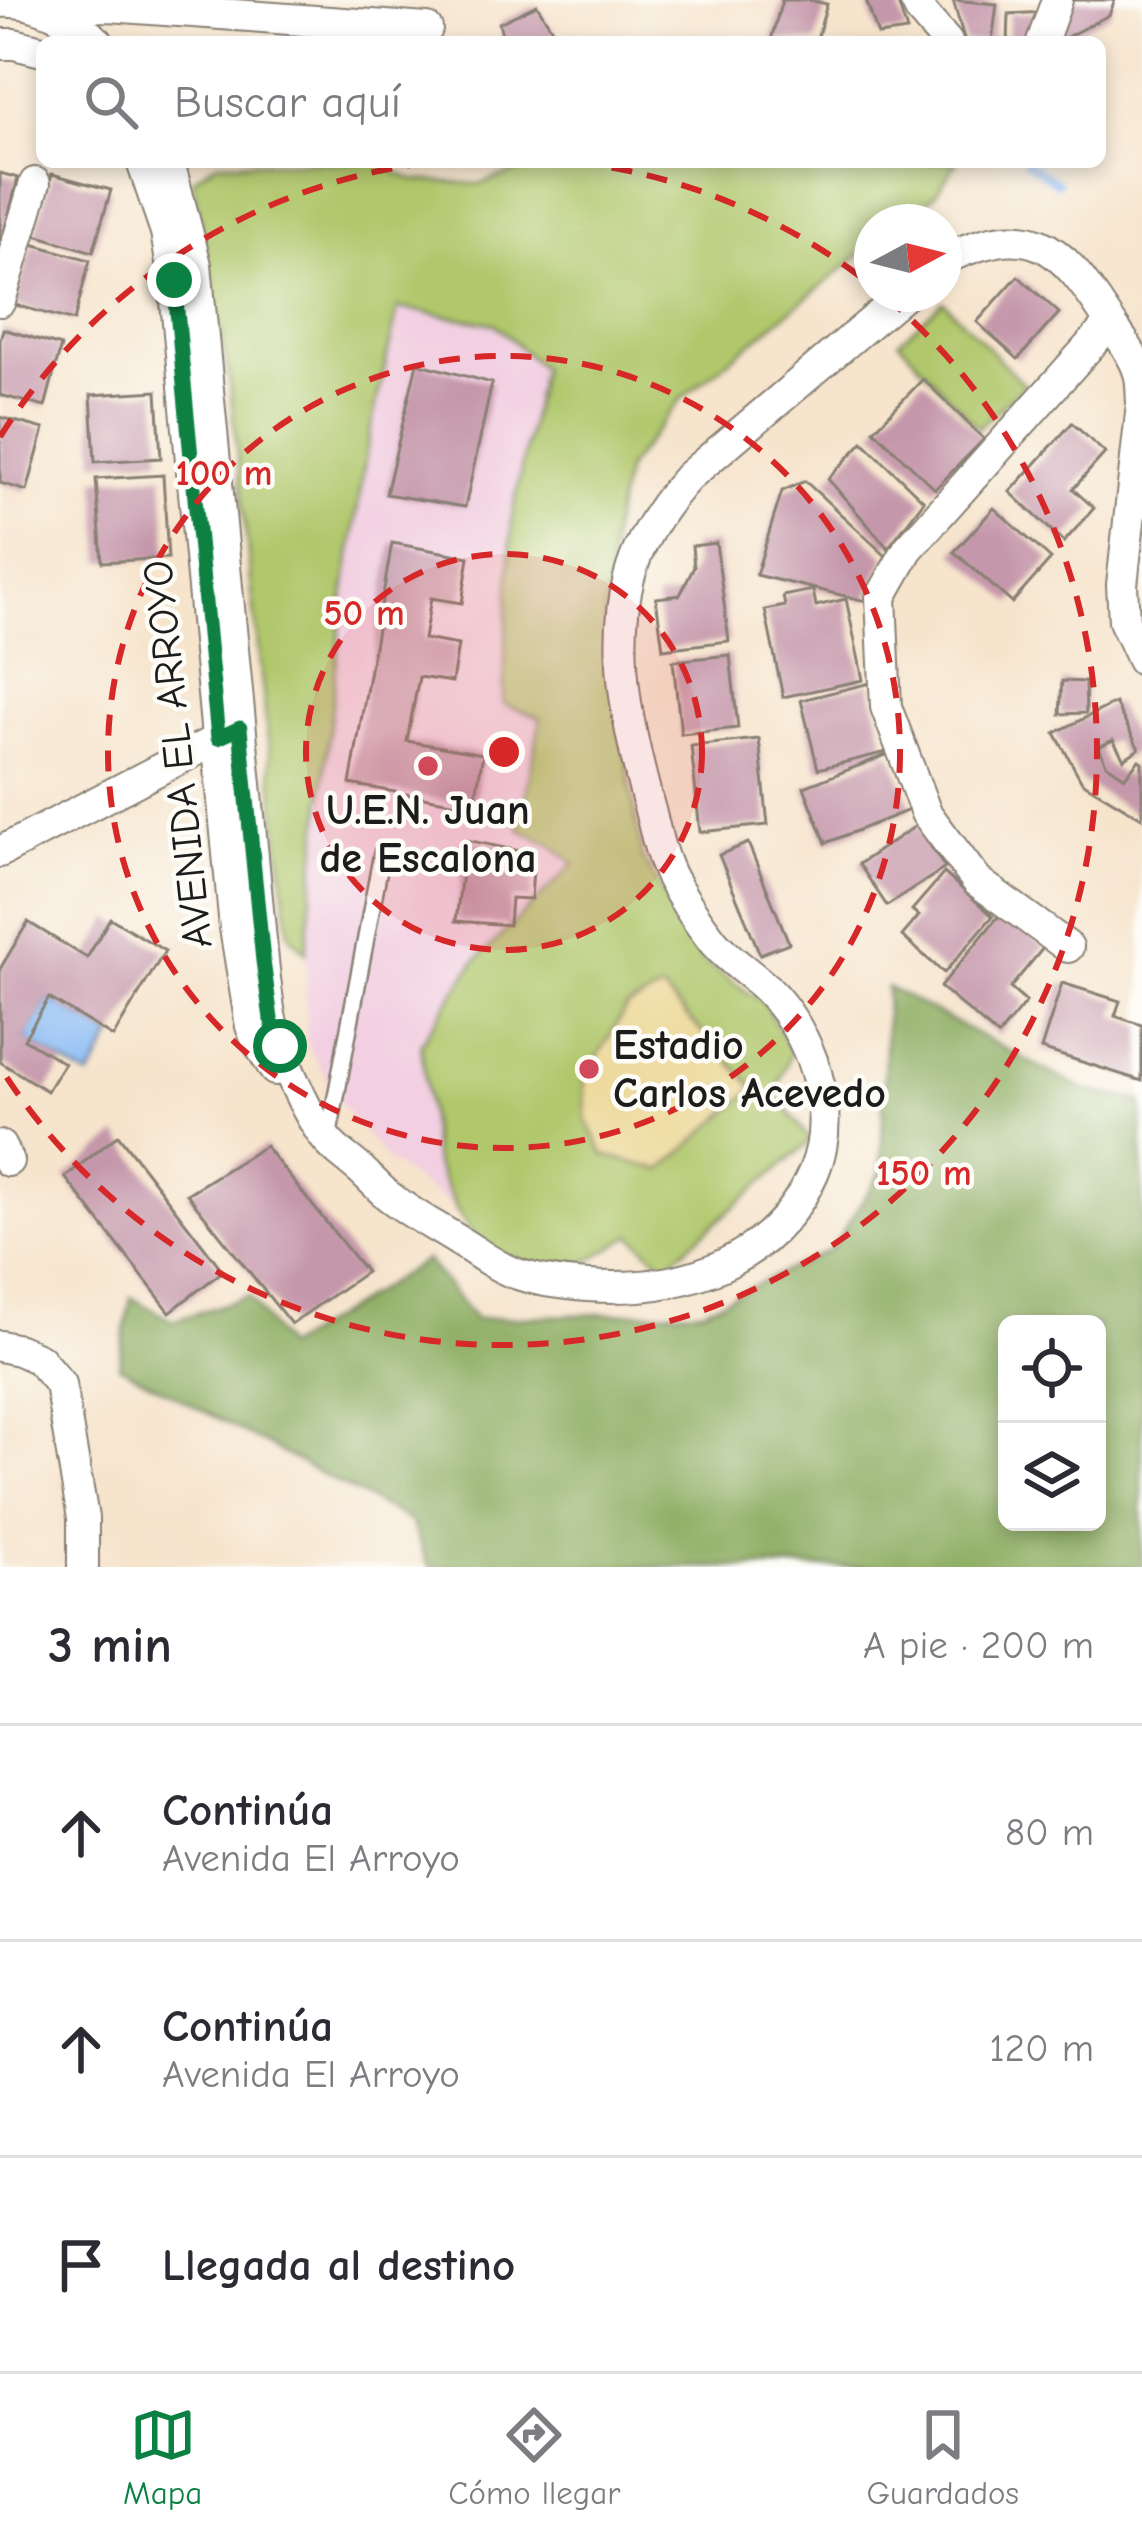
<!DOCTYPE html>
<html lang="es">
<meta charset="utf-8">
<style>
body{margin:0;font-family:"Comic Neue",sans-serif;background:#f7f7f7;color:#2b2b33}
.controls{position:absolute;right:36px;bottom:36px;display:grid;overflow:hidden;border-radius:18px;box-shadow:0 6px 18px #0003}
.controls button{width:108px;height:108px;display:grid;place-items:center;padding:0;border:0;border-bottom:3px solid #e1e1e2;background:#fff;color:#2b2b33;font:60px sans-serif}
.compass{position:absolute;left:854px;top:204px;width:108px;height:108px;border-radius:50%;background:#fff;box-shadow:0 6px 18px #0003;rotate:83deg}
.stop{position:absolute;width:36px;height:36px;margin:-27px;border:9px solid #0b8043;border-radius:50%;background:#fff}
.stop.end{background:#0b8043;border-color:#fff;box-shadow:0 3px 12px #0008}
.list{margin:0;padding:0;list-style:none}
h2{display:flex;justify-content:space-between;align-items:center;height:156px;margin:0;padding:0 48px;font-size:51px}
h2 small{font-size:39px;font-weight:400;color:#7c7c81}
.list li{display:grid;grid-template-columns:78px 1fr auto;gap:36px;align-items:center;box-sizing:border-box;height:216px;padding:0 48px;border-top:3px solid #e1e1e2}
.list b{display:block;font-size:45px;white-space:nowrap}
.list p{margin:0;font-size:39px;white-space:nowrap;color:#7c7c81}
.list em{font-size:39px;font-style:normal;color:#7c7c81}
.icon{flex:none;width:66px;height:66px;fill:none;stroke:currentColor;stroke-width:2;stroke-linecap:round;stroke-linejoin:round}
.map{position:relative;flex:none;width:1142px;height:1567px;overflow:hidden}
.search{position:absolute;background:#fff;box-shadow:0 6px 18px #0003;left:36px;right:36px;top:36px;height:132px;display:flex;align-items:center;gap:30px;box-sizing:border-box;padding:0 42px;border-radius:18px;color:#7c7c81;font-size:45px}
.sheet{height:804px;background:#fff}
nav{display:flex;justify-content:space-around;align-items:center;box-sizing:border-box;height:168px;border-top:3px solid #e1e1e2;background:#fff;font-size:33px;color:#7c7c81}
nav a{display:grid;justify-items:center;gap:6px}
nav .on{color:#0b8043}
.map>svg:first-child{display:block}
.built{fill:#f2cfe1}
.green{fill:#b0c76c;stroke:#667244;stroke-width:3}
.forest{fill:#8cac60;stroke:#54643e;stroke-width:3;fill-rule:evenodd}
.sand{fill:#eeda9e;stroke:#857b5d;stroke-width:3}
.water{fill:#87b9f4;stroke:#526a88;stroke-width:3}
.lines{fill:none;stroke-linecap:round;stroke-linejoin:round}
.stream{stroke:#87b9f4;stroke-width:8}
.building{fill:#c597aa}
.service-casing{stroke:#898074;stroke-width:20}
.minor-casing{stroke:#898074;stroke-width:34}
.service{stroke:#fff;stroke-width:15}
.minor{stroke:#fff;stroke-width:30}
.route{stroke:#0b8043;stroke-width:15}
.ring{fill:none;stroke:#d62828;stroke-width:6;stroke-dasharray:21 15}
.poi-dot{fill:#d1495b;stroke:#fdfcf7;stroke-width:4.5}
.labels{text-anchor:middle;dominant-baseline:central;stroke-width:9;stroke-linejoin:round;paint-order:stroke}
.street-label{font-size:42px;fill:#1c1c1c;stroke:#fdfcf7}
.poi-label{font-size:42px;font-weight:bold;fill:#1c1c1c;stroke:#fdfcf7}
.centre{fill:#d62828;stroke:#fdfcf7;stroke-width:6}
.ring-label{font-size:36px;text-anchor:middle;font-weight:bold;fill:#d62828;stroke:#fdfcf7;stroke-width:9;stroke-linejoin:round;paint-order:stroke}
</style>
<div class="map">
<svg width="1142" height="1567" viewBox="0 0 1142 1567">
<rect width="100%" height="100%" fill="#fdfcf7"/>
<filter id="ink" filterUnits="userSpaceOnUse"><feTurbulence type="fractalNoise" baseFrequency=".00833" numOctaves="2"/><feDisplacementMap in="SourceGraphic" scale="24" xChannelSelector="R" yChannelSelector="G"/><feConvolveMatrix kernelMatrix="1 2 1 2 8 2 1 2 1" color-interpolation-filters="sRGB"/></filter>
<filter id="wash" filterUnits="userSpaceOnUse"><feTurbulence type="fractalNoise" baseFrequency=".004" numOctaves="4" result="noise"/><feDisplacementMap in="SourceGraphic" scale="48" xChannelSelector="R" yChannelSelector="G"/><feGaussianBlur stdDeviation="2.7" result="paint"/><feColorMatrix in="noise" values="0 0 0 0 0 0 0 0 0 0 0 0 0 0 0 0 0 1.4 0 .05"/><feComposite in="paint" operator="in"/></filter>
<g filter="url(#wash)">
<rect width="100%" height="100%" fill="#f6e4cc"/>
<!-- built -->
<polygon class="built" points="398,307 495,324 541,368 512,516 541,718 519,829 552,845 574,864 474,963 434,1162 456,1209 388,1161 346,1111 306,1043 306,952 342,610 368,441"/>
<!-- green -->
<g class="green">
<polygon points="217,162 373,162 414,180 480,184 547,162 957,162 935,195 901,222 872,222 872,245 681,399 627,468 612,528 605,623 642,857 703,962 763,1002 791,1051 776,1094 811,1141 665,1266 632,1235 565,1275 482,1247 456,1209 434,1162 421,1043 474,963 574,864 552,845 519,829 541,718 503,704 512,516 541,368 495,324 398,308 368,441 342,610 306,952 289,934 229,378 193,179"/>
<polygon points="943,301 1024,385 978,428 899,341"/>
</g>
<!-- forest -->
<path class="forest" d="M887 987 1084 1090 1142 1101V1567H429L411 1522 119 1366 131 1297 173 1321 249 1296 285 1348 426 1260 475 1319 702 1310 831 1249 881 1172ZM1097 1324V1522H1007V1324Z"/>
<!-- sand -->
<polygon class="sand" points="662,990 755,1088 662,1170 604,1155 586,1119 584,1080 626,1008"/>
<!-- water -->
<polygon class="water" points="49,998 113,1037 89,1078 24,1039"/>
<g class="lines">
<!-- stream -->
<g class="stream">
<polyline points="286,34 374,42"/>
<polyline points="1026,162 1057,183"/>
</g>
</g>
<g id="blocks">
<!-- building -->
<g class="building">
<polygon points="782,0 809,0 827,4 816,42 771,40"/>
<polygon points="866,0 897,0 907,31 878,35"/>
<polygon points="953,0 997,4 992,42 965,42"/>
<polygon points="1072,0 1115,0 1109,15 1057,42 1065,10"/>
<polygon points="537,5 560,42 504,42 499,23"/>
<polygon points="1045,12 1039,42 1008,42 1009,14"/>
<polygon points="0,173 18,178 2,240 0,240"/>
<polygon points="52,174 111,190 93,252 35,235"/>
<polygon points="32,244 90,260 74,321 15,305"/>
<polygon points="1018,276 1059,313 1018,359 977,322"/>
<polygon points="3,329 61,346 45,407 0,395 0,340"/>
<polygon points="417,363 492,383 465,507 386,494"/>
<polygon points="923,379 984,439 935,489 874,430"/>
<polygon points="157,391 161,458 95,462 91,395"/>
<polygon points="0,417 44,429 27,491 0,483"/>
<polygon points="1072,423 1105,453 1073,489 1094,508 1064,542 1010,492"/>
<polygon points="863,442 924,501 888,548 828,479"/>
<polygon points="163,475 168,558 102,562 96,479"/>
<polygon points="805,481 886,556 866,601 756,575 782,491"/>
<polygon points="994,508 1051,559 1012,603 954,552"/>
<polygon points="392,543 469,557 462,603 431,598 424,639 458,645 452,682 419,677 407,741 483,754 474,806 350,784"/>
<polygon points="716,543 729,641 663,649 656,598 680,595 694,567 692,546"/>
<polygon points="813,590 816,606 846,599 863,680 783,697 765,610 785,606 783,596"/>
<polygon points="730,655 738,728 681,734 673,661"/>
<polygon points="1062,681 1085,682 1086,713 1060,714"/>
<polygon points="870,683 887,752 818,769 801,700"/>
<polygon points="1115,703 1139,749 1124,759 1113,740 1099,747 1106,764 1125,777 1139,760 1142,762 1142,818 1082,782 1055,733"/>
<polygon points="759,739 768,825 700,832 691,746"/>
<polygon points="891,753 912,809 826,843 804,787"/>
<polygon points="917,825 945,868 887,906 859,864"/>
<polygon points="466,840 534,854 531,899 511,898 509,925 456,921"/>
<polygon points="748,843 789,943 760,954 719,855"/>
<polygon points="944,873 993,916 944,973 902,936 919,916 912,910"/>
<polygon points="1002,912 1044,947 1010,988 1026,1002 998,1036 940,987"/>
<polygon points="110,918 165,951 113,1037 49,998 24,1039 64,1063 47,1091 0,1062 0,969 28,922 87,958"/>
<polygon points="1062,983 1120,1001 1115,1016 1142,1025 1142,1081 1041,1049"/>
<polygon points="118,1135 223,1271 170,1312 65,1177"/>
<polygon points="265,1146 366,1272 291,1324 187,1194"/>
</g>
</g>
</g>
<g filter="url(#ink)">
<use href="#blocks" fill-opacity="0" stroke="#898074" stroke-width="3"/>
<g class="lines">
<!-- service casing -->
<g class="service-casing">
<polyline id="service" points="328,1139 382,853"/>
</g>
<!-- minor casing -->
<g class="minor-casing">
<g id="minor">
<polyline points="915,0 921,12 947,42"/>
<path d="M0 2C36 0 71 19 98 42"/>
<polyline points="41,8 109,6 427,29"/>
<polyline points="1042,42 1057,0"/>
<polyline points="0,44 14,44 42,51"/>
<polyline points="142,162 166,232 174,280 235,928 251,1026 257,1041 275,1070"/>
<path d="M169 162 196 265 263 961C265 979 267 997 270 1015 277 1048 305 1112 326 1139 334 1150 349 1159 360 1169 369 1177 377 1186 386 1194 409 1213 437 1227 462 1243 477 1252 492 1264 509 1271 534 1281 562 1284 588 1286 681 1293 775 1263 814 1171 839 1111 811 1032 766 988 749 972 727 959 712 940 698 922 683 899 672 879 661 858 656 834 650 810 630 738 610 652 629 578 639 539 662 506 688 477L904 294"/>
<path d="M944 259C1031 219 1058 242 1106 316 1117 333 1134 354 1139 373 1142 382 1141 393 1142 402"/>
<polyline points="0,301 35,183"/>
<polyline points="1142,404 1122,585 1124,621 1142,660"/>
<polyline points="0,852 235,730"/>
<polyline points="1068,947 977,881 926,813 886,707 881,597 908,549 1110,323"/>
<polyline points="0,1146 8,1161"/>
<polyline points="0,1346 19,1350 39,1359 60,1384 83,1518 83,1567"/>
</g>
</g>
<!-- service -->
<use href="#service" class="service"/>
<!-- minor -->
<use href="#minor" class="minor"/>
</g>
</g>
<g class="lines" filter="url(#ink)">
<!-- route -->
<polyline class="route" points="174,280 218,738 240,728 263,961 271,1019 280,1046"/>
</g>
<!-- distance rings -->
<circle cx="504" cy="752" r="198" fill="#d62828" fill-opacity=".12"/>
<g class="ring">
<circle cx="504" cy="752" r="198"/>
<circle cx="504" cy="752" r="396"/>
<path d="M0 437A594 594 0 0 1 432 162M576 162A594 594 0 0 1 870 284M886 297A594 594 0 1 1 0 1067"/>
</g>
<!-- markers -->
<g class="poi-dot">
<circle cx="428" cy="766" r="12"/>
<circle cx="589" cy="1069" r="12"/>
</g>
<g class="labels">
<!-- street labels -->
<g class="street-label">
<text transform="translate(178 754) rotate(-96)">AVENIDA EL ARROYO</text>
</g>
<!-- poi labels -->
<g class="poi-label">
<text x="428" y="810">U.E.N. Juan<tspan x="428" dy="48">de Escalona</tspan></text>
<text x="613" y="1045" text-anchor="start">Estadio<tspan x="613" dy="48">Carlos Acevedo</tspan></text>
</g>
</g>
<circle cx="504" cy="752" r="18" class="centre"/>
<g class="ring-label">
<text x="224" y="485">100 m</text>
<text x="364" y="625">50 m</text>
<text x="924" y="1185">150 m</text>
</g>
</svg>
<div class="controls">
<button><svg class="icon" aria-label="locate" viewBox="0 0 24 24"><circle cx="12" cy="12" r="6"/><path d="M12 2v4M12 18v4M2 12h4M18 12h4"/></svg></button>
<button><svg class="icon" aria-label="layers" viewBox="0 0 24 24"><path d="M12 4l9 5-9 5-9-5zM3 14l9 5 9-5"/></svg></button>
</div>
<svg class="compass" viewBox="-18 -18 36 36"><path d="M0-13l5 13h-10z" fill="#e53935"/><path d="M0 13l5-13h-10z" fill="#7c7c81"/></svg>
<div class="stop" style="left:280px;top:1046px"></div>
<div class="stop end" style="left:174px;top:280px"></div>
<div class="search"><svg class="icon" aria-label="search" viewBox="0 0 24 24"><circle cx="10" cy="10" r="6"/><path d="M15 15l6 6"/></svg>Buscar aquí</div>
</div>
<section class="sheet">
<h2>3 min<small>A pie · 200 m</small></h2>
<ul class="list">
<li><svg class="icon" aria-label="ahead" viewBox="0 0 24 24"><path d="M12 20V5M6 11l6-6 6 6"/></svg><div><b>Continúa</b><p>Avenida El Arroyo</p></div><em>80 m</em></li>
<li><svg class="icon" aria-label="ahead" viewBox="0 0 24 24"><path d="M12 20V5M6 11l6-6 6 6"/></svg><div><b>Continúa</b><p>Avenida El Arroyo</p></div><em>120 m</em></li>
<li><svg class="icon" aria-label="arrive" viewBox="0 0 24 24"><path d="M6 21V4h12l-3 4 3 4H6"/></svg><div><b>Llegada al destino</b></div></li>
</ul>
</section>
<nav>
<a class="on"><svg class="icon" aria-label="map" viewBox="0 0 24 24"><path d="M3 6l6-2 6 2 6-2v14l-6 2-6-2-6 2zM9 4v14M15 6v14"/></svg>Mapa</a>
<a><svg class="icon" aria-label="directions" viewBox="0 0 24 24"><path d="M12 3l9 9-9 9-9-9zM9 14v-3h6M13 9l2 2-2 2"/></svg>Cómo llegar</a>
<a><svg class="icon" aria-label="saved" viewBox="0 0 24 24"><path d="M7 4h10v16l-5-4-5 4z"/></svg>Guardados</a>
</nav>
